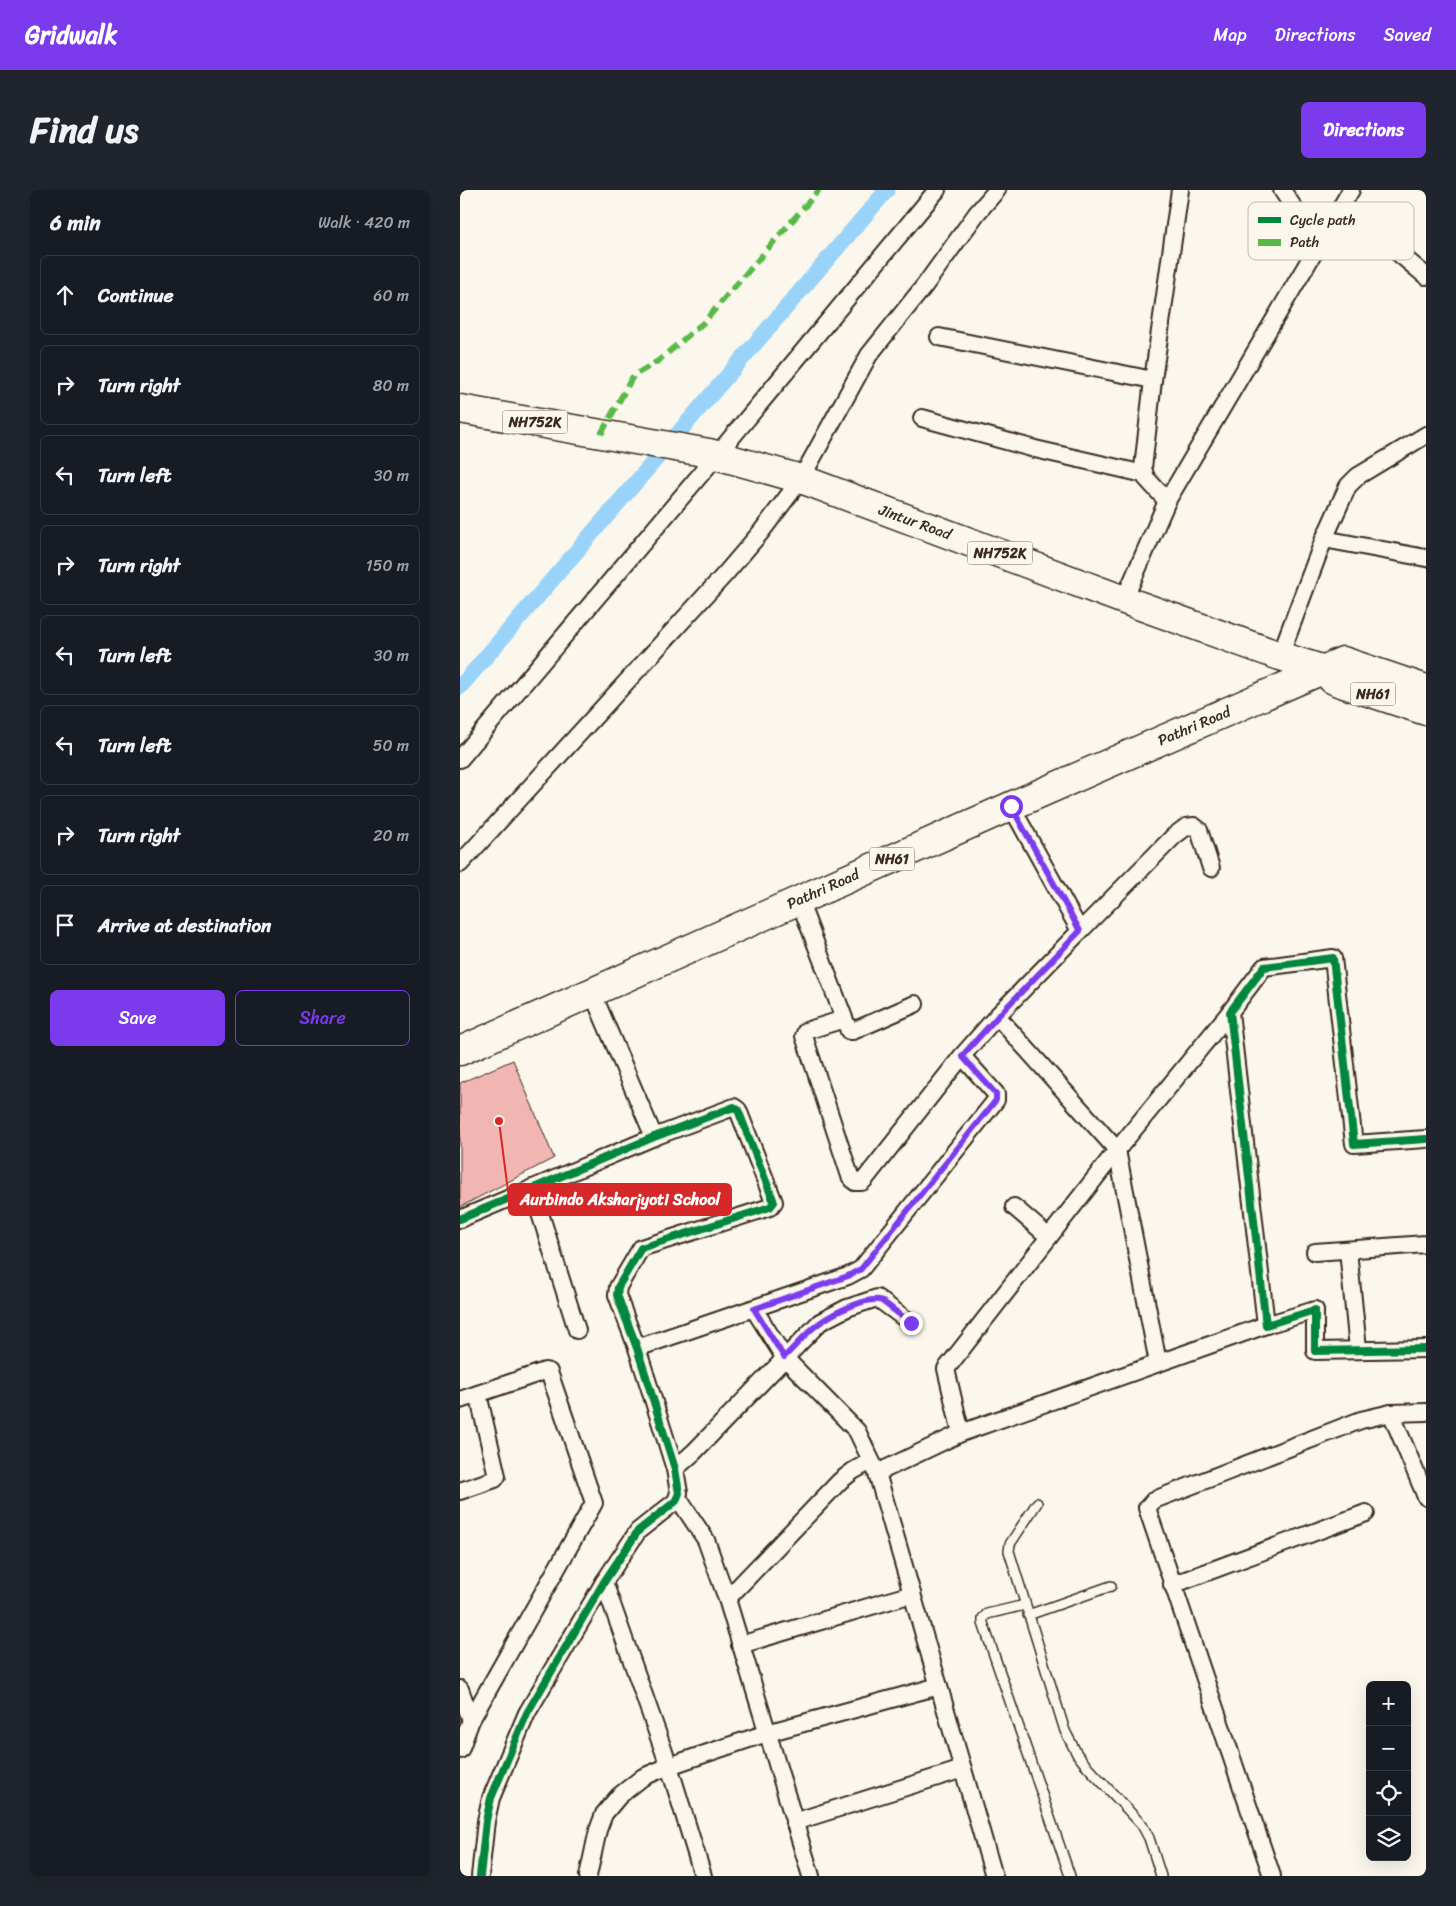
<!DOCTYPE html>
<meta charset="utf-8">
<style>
body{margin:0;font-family:Sriracha,sans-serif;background:#20242c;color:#f1f3f6}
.controls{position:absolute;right:15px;bottom:15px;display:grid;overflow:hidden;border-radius:8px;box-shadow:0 5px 20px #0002}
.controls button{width:45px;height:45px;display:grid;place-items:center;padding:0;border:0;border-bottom:1px solid #363941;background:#171b24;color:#f1f3f6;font:25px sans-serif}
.stop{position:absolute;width:15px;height:15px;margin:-11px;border:4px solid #7c3aed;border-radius:50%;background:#fff}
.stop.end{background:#7c3aed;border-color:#fff;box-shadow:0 1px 5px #0008}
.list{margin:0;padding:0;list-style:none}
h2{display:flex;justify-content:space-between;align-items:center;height:65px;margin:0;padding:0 20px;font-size:21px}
h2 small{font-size:16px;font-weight:400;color:#9ea1a6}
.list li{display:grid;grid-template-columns:32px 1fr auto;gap:15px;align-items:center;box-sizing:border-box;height:80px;margin:0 10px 10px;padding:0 10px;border:1px solid #363941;border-radius:8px}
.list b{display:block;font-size:19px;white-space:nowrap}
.list em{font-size:16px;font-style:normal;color:#9ea1a6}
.actions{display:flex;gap:10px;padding:15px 20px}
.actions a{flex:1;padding:11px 0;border:1px solid #7c3aed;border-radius:8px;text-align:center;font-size:18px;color:#7c3aed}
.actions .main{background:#7c3aed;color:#fff}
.icon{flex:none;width:28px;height:28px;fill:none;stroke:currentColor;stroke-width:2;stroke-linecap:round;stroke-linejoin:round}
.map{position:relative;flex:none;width:966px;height:1686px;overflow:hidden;border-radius:8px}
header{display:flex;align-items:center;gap:30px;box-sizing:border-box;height:70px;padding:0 25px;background:#7c3aed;color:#fff}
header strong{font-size:24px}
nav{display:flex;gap:28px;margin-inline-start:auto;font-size:18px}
.intro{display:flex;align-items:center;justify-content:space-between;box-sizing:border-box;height:120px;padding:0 30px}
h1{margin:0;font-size:35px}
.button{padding:12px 22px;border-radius:8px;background:#7c3aed;color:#fff;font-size:18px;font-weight:700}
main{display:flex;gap:30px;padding:0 30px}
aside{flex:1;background:#171b24;border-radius:8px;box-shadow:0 5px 20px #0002}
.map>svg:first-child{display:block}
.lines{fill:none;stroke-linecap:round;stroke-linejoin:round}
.canal{stroke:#9ad3fa;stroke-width:16}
.building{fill:#f2b6b2;stroke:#3b2a1e}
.service-casing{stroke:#3b2a1e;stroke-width:12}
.minor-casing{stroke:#3b2a1e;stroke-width:20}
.trunk-casing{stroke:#3b2a1e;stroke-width:31}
.service{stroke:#fbf7ec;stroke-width:9}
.minor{stroke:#fbf7ec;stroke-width:16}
.trunk{stroke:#fbf7ec;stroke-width:28}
.quiet{stroke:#58b947;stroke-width:6;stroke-dasharray:12 6;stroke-linecap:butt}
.cycleway-casing{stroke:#fbf7ec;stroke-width:11}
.cycleway{stroke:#00873e;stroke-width:8}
.route{stroke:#7c3aed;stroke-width:6}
.labels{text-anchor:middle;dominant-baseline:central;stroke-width:5;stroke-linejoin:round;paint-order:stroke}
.shield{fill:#fbf7ec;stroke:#75685c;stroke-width:1}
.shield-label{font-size:14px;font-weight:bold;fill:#3b2a1e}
.street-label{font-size:15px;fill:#3b2a1e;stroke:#fbf7ec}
.key{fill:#fbf7ec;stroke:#c1baae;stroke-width:1}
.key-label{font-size:14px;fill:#3b2a1e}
.leader{fill:none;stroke:#d62828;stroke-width:2}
.callout-dot{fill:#d62828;stroke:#fbf7ec;stroke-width:2}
.callout{fill:#d62828;stroke:#d62828;stroke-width:2}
.callout-label{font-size:16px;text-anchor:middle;font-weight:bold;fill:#fff}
</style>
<header>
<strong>Gridwalk</strong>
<nav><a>Map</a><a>Directions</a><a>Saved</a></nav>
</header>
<div class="intro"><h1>Find us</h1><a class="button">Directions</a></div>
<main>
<aside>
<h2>6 min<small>Walk · 420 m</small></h2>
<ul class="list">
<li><svg class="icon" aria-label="ahead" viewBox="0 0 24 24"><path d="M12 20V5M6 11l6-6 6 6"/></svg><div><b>Continue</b></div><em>60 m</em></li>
<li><svg class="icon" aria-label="right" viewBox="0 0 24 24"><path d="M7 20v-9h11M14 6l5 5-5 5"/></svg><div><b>Turn right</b></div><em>80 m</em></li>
<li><svg class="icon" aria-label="left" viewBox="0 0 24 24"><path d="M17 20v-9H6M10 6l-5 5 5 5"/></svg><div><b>Turn left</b></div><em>30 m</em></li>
<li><svg class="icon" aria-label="right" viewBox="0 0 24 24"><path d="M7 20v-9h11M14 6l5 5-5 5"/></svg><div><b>Turn right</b></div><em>150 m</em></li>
<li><svg class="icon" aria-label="left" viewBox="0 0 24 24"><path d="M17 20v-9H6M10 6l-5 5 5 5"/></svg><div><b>Turn left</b></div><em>30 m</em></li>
<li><svg class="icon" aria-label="left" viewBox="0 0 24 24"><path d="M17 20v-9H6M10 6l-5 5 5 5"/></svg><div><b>Turn left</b></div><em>50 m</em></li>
<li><svg class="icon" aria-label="right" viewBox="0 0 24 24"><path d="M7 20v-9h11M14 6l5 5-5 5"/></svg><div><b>Turn right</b></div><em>20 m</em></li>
<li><svg class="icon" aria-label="arrive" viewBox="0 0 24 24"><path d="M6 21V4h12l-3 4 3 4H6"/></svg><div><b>Arrive at destination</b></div></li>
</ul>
<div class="actions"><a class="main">Save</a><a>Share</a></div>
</aside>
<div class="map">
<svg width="966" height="1686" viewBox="0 0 966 1686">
<rect width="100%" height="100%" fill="#fbf7ec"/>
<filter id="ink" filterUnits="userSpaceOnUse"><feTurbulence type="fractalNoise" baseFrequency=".02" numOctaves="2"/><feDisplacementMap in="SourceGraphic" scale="10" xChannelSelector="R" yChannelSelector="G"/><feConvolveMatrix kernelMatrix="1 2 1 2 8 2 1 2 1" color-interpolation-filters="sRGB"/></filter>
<g filter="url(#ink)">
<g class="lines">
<!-- canal -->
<polyline class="canal" points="0,497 427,0"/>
</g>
<!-- building -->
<polygon class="building" points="53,870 94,968 0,1017 0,893"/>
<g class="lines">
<!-- service casing -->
<g class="service-casing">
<g id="service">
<polyline points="577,1313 550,1354 549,1361 605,1541 617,1564 625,1574 682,1635 689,1648 701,1686"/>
<polyline points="565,1415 527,1424 523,1428 523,1433 610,1686"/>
<polyline points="568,1425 651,1396"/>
</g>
</g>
<!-- minor casing -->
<g class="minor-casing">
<g id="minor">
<polyline points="822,0 859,56"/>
<polyline points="882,16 966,86"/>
<polyline points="479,147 693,190"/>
<polyline points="462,228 575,259 684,284"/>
<polyline points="707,311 686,288 683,278 693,190 720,0"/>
<polyline points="864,349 966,368"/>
<polyline points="664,410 707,311 891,0"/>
<polyline points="820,466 864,349 888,296 898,286 966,245"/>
<polyline points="0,569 257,265 477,0"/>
<polyline points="551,616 620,741 537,826 657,960 770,822"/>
<polyline points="0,674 266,383 301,342 341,289 409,165 465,95 517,23 537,0"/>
<polyline points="339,710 389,841 393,841 455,814"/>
<polyline points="620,741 714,646 726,637 734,636 739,640 751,678"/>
<polyline points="132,802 194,947"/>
<polyline points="384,829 346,841 344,846 390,986 395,992 402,992 405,989 502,866 537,826"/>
<polyline points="966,949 894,954 873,768 804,777 770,822 806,1135 855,1120 855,1161 966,1159"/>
<polyline points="657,960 698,1173"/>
<polyline points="72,998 117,1140"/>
<polyline points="554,1017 589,1047"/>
<polyline points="0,1029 194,947 274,917 278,920 314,1012 310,1017 181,1058 158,1097 157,1105 177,1158 215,1279 219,1303 216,1311 178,1341 144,1392 67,1523 31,1608 26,1631 20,1686"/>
<polyline points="888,1060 898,1159"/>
<polyline points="855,1062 966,1054"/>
<polyline points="294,1119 324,1167 397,1241 417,1283"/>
<polyline points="177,1158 388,1086 401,1079 536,910 536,904 502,866"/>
<polyline points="0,1210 85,1181 89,1182 134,1313 11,1530 0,1560"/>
<polyline points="931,1223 966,1307"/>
<polyline points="501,1243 806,1135"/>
<polyline points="215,1279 234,1262 360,1132 387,1118 417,1108 451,1133"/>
<polyline points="0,1301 35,1289 37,1286 18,1204"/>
<polyline points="218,1308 246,1350 267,1409 351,1686"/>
<polyline points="144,1392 209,1576 243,1686"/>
<polyline points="712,1395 906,1323"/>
<polyline points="267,1409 380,1291 393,1281 411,1271"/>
<polyline points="280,1455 452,1404"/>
<polyline points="0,1499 11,1530"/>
<polyline points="334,1632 503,1579"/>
<polyline points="128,1686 138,1640 144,1624 159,1606 183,1587 209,1576 307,1543 479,1496"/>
<polyline points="534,1686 417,1283 501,1243 486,1179 657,960"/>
<polyline points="812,1686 687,1318 694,1310 901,1230 931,1223 966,1222"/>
</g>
</g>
<!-- trunk casing -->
<g class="trunk-casing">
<g id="trunk">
<polyline points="0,219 249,263 341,289 664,410 820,466 865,480 872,489 878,492 966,521"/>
<polyline points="0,861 551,616 883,471 966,499"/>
</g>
</g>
<!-- service -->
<use href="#service" class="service"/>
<!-- minor -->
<use href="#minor" class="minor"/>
<!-- trunk -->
<use href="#trunk" class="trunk"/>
<!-- quiet -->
<polyline class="quiet" points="141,244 173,186 198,171 243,133 359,0"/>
<!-- cycleway casing -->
<g class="cycleway-casing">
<g id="cycleway">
<polyline points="966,949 894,954 873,768 804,777 770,822 806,1135 855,1120 855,1161 966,1159"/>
<polyline points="0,1029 194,947 274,917 278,920 314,1012 310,1017 181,1058 158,1097 157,1105 177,1158 215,1279 219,1303 216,1311 178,1341 144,1392 67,1523 31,1608 26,1631 20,1686"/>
</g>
</g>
<!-- cycleway -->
<use href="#cycleway" class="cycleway"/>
</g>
</g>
<g class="lines" filter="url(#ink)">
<!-- route -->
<path class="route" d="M451 1133 422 1111C409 1105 372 1124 361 1132 347 1141 336 1156 324 1167L294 1119 388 1086 401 1079 536 910V904L502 866 538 826 620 741 551 616"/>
</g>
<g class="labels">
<!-- shield labels -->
<g class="shield">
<rect x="42.5" y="220.5" width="65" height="23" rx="4"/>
<rect x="507.5" y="351.5" width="65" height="23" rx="4"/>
<rect x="890.5" y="492.5" width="45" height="23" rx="4"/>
<rect x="409.5" y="657.5" width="45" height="23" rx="4"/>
</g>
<g class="shield-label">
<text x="75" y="232">NH752K</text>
<text x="540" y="363">NH752K</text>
<text x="913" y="504">NH61</text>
<text x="432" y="669">NH61</text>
</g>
<!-- street labels -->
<g class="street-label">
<text transform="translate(455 332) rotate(20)">Jintur Road</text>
<text transform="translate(734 536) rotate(-23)">Pathri Road</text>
<text transform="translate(363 699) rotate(-24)">Pathri Road</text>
</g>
</g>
<!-- legend -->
<rect x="788" y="12" width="166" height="58" rx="8" class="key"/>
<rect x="798" y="27" width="23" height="6" fill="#00873e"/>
<rect x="798" y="49" width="23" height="7" fill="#58b947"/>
<g class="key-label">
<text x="830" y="35">Cycle path</text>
<text x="830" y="57">Path</text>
</g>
<!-- callouts -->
<path class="leader" d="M39 931L49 1009"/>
<circle class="callout-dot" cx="39" cy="931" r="5"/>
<rect class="callout" x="49" y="994" width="222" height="31" rx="5"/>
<g class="callout-label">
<text x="160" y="1015">Aurbindo Aksharjyoti School</text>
</g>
</svg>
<div class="controls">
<button>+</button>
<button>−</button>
<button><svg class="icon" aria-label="locate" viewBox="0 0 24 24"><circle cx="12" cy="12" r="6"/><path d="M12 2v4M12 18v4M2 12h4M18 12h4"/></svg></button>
<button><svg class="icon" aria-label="layers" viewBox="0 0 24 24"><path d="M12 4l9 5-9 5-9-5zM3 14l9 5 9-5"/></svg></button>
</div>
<div class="stop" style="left:551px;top:616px"></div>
<div class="stop end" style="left:451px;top:1133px"></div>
</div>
</main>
